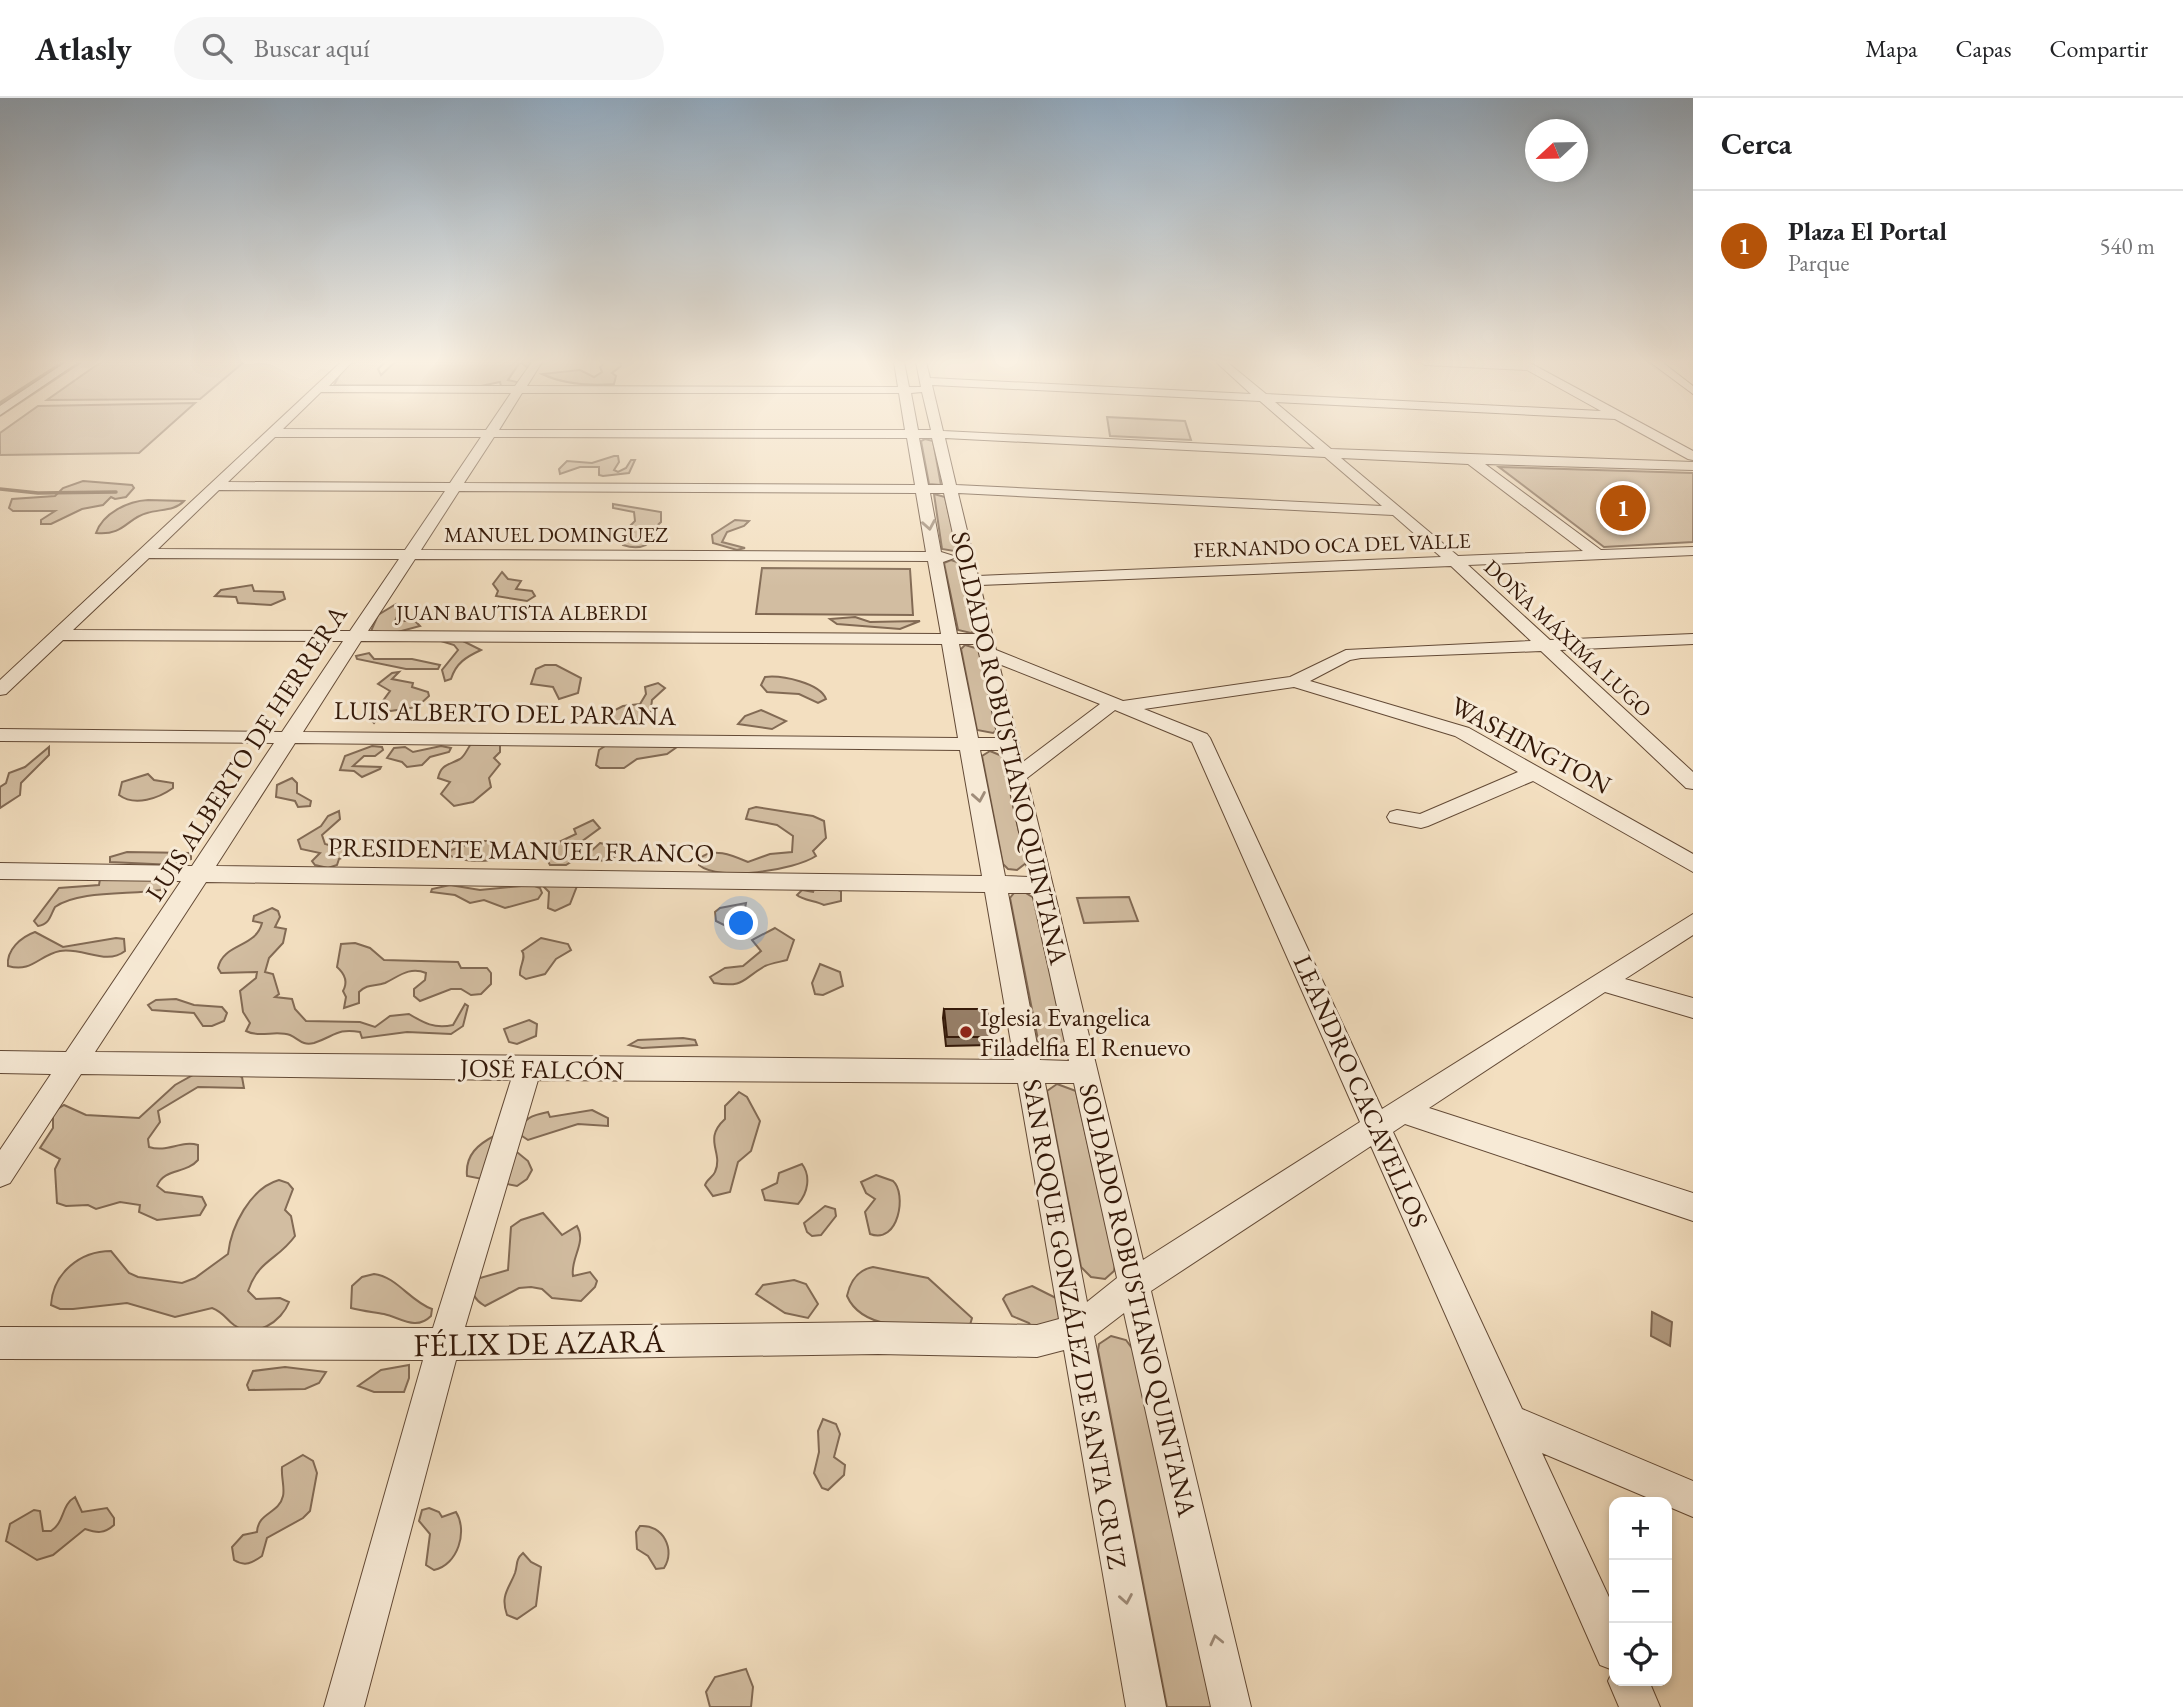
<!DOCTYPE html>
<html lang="es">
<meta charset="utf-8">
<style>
body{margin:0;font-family:"EB Garamond",serif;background:#f6f6f6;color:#202124}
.controls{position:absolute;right:21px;bottom:21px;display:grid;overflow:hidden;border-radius:14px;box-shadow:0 4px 10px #0003}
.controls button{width:63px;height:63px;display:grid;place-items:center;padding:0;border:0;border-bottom:2px solid #e0e0e0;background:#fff;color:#202124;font:35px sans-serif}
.compass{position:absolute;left:1525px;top:21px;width:63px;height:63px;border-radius:50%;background:#fff;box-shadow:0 4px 10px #0003;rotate:248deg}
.you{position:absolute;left:742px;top:826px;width:24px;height:24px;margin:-18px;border:5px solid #fff;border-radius:50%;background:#1a73e8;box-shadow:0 0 0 10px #1a73e833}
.badge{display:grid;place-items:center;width:46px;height:46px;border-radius:50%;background:#b45309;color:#fff;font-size:23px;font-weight:700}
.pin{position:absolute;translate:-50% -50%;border:4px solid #fff;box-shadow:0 2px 7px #0006}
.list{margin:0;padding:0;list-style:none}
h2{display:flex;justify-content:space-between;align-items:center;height:91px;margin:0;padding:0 28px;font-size:30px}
h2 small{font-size:23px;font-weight:400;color:#757577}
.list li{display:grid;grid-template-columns:46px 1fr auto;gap:21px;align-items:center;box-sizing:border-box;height:112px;padding:0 28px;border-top:2px solid #e0e0e0}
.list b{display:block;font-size:26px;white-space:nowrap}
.list p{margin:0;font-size:23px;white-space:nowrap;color:#757577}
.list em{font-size:23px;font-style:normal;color:#757577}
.icon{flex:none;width:38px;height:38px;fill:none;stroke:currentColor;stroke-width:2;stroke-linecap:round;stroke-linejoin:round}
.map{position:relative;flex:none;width:1693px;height:1609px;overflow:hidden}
header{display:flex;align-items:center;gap:42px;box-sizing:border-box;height:98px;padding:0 35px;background:#fff;border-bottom:2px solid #e0e0e0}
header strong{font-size:33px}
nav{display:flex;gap:38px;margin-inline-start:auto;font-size:24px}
.search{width:490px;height:63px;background:#f6f6f6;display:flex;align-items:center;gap:18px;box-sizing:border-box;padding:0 24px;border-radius:38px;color:#757577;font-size:26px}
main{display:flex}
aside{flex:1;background:#fff}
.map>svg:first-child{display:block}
.green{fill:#d2bda1;stroke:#826a54;stroke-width:2}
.water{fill:#b29b81;stroke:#7f6751;stroke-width:2}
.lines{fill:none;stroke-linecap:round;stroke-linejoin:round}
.stream{stroke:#7f6751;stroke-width:3.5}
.minor-casing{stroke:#634a36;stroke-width:2}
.minor{fill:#f7ead6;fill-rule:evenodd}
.wall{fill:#826d59;stroke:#331808;stroke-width:2}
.building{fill:#977f68;stroke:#331808;stroke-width:2}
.oneway{stroke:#9f8c79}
.poi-dot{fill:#8f2418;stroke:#f7ead6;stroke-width:2.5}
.labels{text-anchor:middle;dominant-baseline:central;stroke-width:6;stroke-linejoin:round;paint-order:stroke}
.far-street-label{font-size:21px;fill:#331808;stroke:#f7ead6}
.street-label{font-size:26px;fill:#331808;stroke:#f7ead6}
.poi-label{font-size:26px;fill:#331808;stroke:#f7ead6;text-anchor:start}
.near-street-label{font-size:32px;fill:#331808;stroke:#f7ead6}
</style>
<header>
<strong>Atlasly</strong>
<div class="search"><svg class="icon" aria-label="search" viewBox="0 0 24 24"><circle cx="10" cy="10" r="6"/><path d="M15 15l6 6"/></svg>Buscar aquí</div>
<nav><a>Mapa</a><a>Capas</a><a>Compartir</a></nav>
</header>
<main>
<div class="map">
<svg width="1693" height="1609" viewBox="0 0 1693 1609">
<rect width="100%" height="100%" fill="#f3dfc0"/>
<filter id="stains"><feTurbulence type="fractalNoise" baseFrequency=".00286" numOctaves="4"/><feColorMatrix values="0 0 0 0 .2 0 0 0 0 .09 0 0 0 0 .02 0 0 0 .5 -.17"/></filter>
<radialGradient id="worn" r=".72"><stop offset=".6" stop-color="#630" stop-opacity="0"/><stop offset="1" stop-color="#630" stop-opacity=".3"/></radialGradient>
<!-- green -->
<g class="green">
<polygon points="101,264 244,264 200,301 47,302"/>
<polygon points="355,264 385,264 378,271 381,277 395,264 533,264 528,270 520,264 508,282 517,284 519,288 501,288 500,284 481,288 334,287 344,269"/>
<path d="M606 264H620L621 268 612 275 616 278 614 286C588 288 563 286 542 276L580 272 594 279 602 274 600 269Z"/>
<polygon points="195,305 139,355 0,357 0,335 38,308"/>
<polygon points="1107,319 1185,323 1191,342 1110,338"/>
<polygon points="925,341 933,343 941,387 929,386 921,343"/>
<polygon points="614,358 618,358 619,364 614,372 618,374 626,370 631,362 635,362 629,375 603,378 599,377 599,369 580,369 560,376 559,371 567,363 592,365"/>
<polygon points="1499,369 1693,375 1693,444 1604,449"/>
<polygon points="83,383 132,387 134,390 126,399 115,401 111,399 103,407 82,411 51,426 41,426 41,422 55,413 13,413 9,410 12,401 55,398 63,390"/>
<polygon points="934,396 945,399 957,450 954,453 942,451"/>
<path d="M148 402 184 403C175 413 160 411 147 415 127 420 124 438 96 435 103 415 128 403 148 402Z"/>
<path d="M613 406 661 414V424L650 434 654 439C647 450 635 451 623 447L624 441 634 434 630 428 635 423 634 414 613 410Z"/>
<polygon points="735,422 749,423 744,428 727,434 722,444 745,450 737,452 713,445 712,437"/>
<polygon points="951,462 960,465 975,532 971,535 958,532 944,465"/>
<polygon points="762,470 910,471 913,517 756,516"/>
<polygon points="502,474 508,481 521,483 516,491 532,493 535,498 527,503 496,498 498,493 493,486"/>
<polygon points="252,487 254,493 283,494 285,501 271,507 238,505 236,499 215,498 221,492"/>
<polygon points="396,506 400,512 395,523 415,523 420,528 394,535 371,533 378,517"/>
<polygon points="855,519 870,524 920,523 900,531 837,526 830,521"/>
<path d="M441 543H463L481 552C466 559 456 565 451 581L445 583 442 572 458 552 454 547Z"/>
<polygon points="965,547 979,551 997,632 993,635 977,632 961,551"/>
<polygon points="369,555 374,561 412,561 440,567 438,571 406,571 357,561 356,558"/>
<polygon points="545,567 556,567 581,580 578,595 559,601 553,589 531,586 536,571"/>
<polygon points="399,574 392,581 413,585 412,589 428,594 429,598 417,609 384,614 374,625 371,622 372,618 390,593 378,586 392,575"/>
<path d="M765 579C782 577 820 585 826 601L818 605 799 596 767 594 761 587Z"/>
<polygon points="658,585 665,590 652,602 650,619 623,628 604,624 607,616 623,608 640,606 646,596 645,589"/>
<polygon points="761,612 786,623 772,631 738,626 745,618"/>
<path d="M471 646 500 647V654L494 660 500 666 489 680 491 689 473 704 454 708 441 696 450 684 438 680C441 666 449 667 460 661 465 658 467 651 471 646Z"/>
<polygon points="669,647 677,649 667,656 637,661 624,670 600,670 596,667 599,652 605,648"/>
<polygon points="372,648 382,649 383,652 375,658 364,658 353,668 381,669 380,671 362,679 354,673 340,672 345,658"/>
<polygon points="441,648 451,650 449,654 430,659 422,667 407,669 402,664 387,660 394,650 405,649 413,654"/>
<polygon points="49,649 49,657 21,685 20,697 0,710 0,689 6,685 9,675 25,669"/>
<polygon points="990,653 1002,658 1026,765 1017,772 1008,771 1003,766 982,658"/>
<path d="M148 676 154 682 173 685V690C159 700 135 709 119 697L122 684Z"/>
<polygon points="292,680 297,685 297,695 311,703 310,708 298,709 295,703 276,699 277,687"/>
<path d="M756 709 813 718 824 723 826 740 813 753 816 758C795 772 719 784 699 767V761C712 748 734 758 748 764L770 756 792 754 793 738 777 727 746 721 749 711Z"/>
<polygon points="339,713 340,721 322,737 325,746 336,749 353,747 356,754 339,761 337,767 328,770 315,767 312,763 320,755 301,751 298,742 321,728 328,718"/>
<polygon points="593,722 600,730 577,747 580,758 566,767 550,767 542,752 576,736 574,731"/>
<path d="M478 743H493L500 752 491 762C480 764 458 763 449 757L451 752Z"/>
<polygon points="600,745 622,750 623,752 612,761 599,763 588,756"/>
<polygon points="127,754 191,755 191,761 174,767 110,764 110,759"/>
<path d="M166 780 164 790 160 792C131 797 79 792 55 809 50 818 50 826 38 828L34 823 59 790 99 787 100 781Z"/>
<polygon points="450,787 480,792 532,787 540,790 542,795 538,801 505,810 484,802 470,805 455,797 431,794 432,791"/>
<polygon points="543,788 577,788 570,806 555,813 548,810 549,794"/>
<path d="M829 789 841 793V803L824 807C816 803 802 802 797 797L802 792 814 794 808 791Z"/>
<polygon points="1024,794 1034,800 1066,947 1058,957 1045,955 1039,947 1010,800 1014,795"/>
<polygon points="1129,799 1138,823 1084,825 1077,800"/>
<polygon points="746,805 741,830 732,831 716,823 715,814 720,810"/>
<path d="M272 810 278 813 280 819 275 829 286 831 283 845 269 860 265 874 273 876 279 896 275 899 292 901 295 911 306 923 360 924 375 929 390 918 409 916C424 925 434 931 453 927L465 906 468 908 463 928 451 936 407 934 362 940 360 934C337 930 335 938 314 945 302 948 299 941 290 937 276 932 260 940 246 933L250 925 243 914 240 893 256 880 257 874 221 875 218 870C223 845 256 850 262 825L253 823 254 818Z"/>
<path d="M775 830 794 842 787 862C780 864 772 865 765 868 742 881 745 890 714 885L710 879 725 870 743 868 761 853 752 842Z"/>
<path d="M35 834 63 849 116 840 124 841 125 853C106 868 83 849 60 853 39 857 32 875 8 868 6 852 21 839 35 834Z"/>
<path d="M541 840 568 846 571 852 556 861 545 876 526 881 520 877C519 868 527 859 522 853Z"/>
<path d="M355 845 370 850 384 862 458 864 461 870H487L491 875V886L481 896 471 897 461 891H451L420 903 414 898V891L425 882 426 875C409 868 398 879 385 885 374 889 368 885 359 894V905L344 910 346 899 343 893C348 884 345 876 337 869L341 846Z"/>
<polygon points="820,866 840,874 843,888 823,897 815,896 812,885"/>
<polygon points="176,901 194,907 222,909 227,915 224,923 212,928 203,928 194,915 152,912 148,907 156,902"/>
<polygon points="529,922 537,926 536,938 517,946 509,944 504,931"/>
<polygon points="683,940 695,942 697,947 642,950 629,947 638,942"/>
<path d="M234 975 242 979 244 990 198 989 158 1013 160 1024 148 1041 149 1049C167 1055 181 1042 198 1047V1062C186 1076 164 1070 157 1088L165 1094 202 1099 206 1107 200 1117 157 1122 139 1114 140 1107 120 1104 96 1111 88 1107 66 1108 57 1105 55 1071 60 1061 40 1050 53 1030V1014L64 1007 86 1017 139 1020 175 987 193 977Z"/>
<polygon points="1057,986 1076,993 1115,1167 1114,1173 1105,1181 1091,1179 1081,1169 1047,993"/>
<path d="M739 994 747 999 760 1023 751 1053 738 1064 730 1094 713 1098 705 1087C707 1081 713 1079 715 1074 724 1054 702 1042 725 1021V1008Z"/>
<path d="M592 1012 608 1020V1028L578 1026 528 1042 519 1036C522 1020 533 1017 548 1014L550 1019Z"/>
<path d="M496 1037 528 1063 532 1072 527 1081 517 1088 467 1078C465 1057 478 1046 496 1037Z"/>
<path d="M802 1066C811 1078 808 1095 798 1106L765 1102 762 1092 777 1085 779 1075Z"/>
<path d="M876 1077 893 1083C907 1095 899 1147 870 1136L865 1114 875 1101 866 1095 861 1084Z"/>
<path d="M279 1082 288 1085 293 1091 285 1112 291 1118 295 1138C278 1162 259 1161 248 1193L256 1201 280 1200 289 1204C282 1223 255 1242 234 1227 226 1221 223 1214 212 1210L175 1219 127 1205 73 1211H60L51 1207C53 1175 80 1153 111 1153L129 1175 138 1179 182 1185 195 1180 228 1156C231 1129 250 1090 279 1082Z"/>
<polygon points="825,1108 835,1111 836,1118 821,1137 812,1138 807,1134 804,1125"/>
<path d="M543 1115 562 1137 577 1128C587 1145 570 1160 573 1178L590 1174 597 1183 595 1189 581 1203 552 1200 542 1191 531 1189 519 1190 485 1208C473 1201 472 1195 473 1182L508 1172 511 1129 521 1122Z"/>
<path d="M873 1169 928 1180 972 1220 970 1227C933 1226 865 1239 847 1198 850 1184 857 1172 873 1169Z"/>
<path d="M374 1176C396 1178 411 1204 432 1211L431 1218C416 1233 401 1220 384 1216 373 1214 362 1213 351 1210L352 1188 362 1179Z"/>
<polygon points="794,1182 806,1186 818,1206 808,1220 785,1215 756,1196 763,1187"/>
<polygon points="1032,1188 1056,1200 1061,1220 1036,1235 1029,1225 1012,1218 1003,1201 1006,1197"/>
<polygon points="1111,1238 1126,1242 1134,1253 1212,1609 1167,1609 1098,1252 1099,1246"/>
<polygon points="409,1267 409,1280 404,1294 374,1294 358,1288 381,1272"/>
<polygon points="285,1269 326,1274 319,1285 305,1291 249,1292 247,1287 253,1273"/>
<polygon points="823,1321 836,1326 840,1336 834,1359 845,1367 844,1377 828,1392 822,1390 814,1375 819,1354 818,1333"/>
<path d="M303 1357 313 1363 317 1375 310 1413 303 1420 267 1440 262 1458C252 1465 245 1469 234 1462L232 1449 243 1437 257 1434C258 1414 279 1416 283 1398 285 1390 281 1379 282 1369Z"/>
<path d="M75 1399 82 1414 107 1410 114 1420V1427C104 1436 97 1435 85 1431L53 1457 37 1462 6 1443 10 1426 34 1412 40 1413 43 1433H51C65 1424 61 1407 75 1399Z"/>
<path d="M429 1410 439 1414 442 1419 456 1414C468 1433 458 1467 434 1472L426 1467 430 1436 419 1423 422 1412Z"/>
<path d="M640 1428C663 1426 676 1452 664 1470L656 1471 648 1458 637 1451 636 1434Z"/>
<path d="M523 1455 531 1464 541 1469 536 1508 517 1521 507 1517C500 1497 509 1491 515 1475 518 1466 515 1462 523 1455Z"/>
<polygon points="746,1571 753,1589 751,1609 710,1609 706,1594 715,1579"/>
</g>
<!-- water -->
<polygon class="water" points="1652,1214 1672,1224 1670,1248 1651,1238"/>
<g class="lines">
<!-- stream -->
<g class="stream">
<polyline points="0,305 64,264"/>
<polyline points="0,317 80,264"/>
<polyline points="0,391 38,395 116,394"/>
</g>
<!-- minor casing -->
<g class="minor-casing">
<g id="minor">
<polygon points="66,264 78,264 0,317 0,308"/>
<path d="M341 264H352L329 288H515L532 264H542L527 288 898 289 894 264H904L909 289H921L916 264H926L930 280 1251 296 1216 264H1227L1266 296 1601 313 1527 272 1425 267 1420 264H1528L1693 353V362L1688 361 1615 321 1275 304 1331 351 1693 364V372L1485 366 1601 452 1693 449V457L1468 467 1550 542 1693 536V546L1560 552 1693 674V691L1686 690 1541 553 1361 560 1350 562 1310 583 1469 630 1693 756V774L1533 683 1428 728 1421 730 1390 724 1387 719 1390 714 1397 712 1420 716 1518 674 1455 638 1294 589 1144 611 1207 636 1210 640 1382 1011 1693 816V837L1625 881 1693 900V920L1605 894 1429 1010 1693 1095V1123L1405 1026 1393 1034 1522 1311 1693 1383V1419L1667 1408V1404H1658L1542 1355 1614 1510V1583H1649L1660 1609H1619L1608 1583 1613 1572 1600 1567 1371 1048 1151 1193 1251 1609H1211L1124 1215 1094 1238 1166 1609H1126L1064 1252 1037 1259 878 1256 456 1262 364 1609H324L423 1262 0 1261V1229L433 1230 511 982 81 976 10 1085 0 1089V1052L51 976 0 975V953L66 954 181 783 0 781V765L192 768 274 645 0 643V631L282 634 343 543 63 542 6 596 0 597V582ZM932 287 1260 303 1315 351 943 333ZM321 294 511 295 486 332 283 331ZM922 294 931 332H918L911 295ZM522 295H899L905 332H499ZM275 339H481L450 385 228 384ZM494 339 907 340 915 387 464 385ZM919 340H932L943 387H928ZM945 340 1325 359 1382 408 956 387ZM1341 360 1468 366 1583 453 1458 458ZM219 392 445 393 405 452 158 451ZM459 393 916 395 926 454 421 452ZM930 395H944L975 536H957L943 464 957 459 941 454ZM958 395 1393 417 1441 459 978 478ZM149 460 399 461 350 533 73 532ZM415 461 928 463 941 536 368 533ZM1451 468 1531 543 1346 552 1290 579 1123 603 996 552 980 487ZM361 543 942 546 958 640 303 634ZM959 546H977L998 640H978ZM999 566 1100 606 1023 664ZM1115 612 1192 644 1360 1024 1143 1162 1027 680ZM295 645 960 652 982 778 216 768ZM980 652H1001L1029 779 1005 778ZM206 784 985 794 1014 962 95 954ZM1008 795H1032L1069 963 1040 962ZM538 982 1018 985 1059 1221 1037 1227 878 1224 465 1229ZM1045 985H1074L1117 1180 1087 1204Z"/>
<polygon points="1650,264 1662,264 1693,288 1693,296"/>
</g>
</g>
<!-- minor -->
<use href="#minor" class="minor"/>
</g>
<!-- wall -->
<polygon class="wall" points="944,911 991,939 990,947 946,948 943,920"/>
<!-- building -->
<polygon class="building" points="944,911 987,911 991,939 947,939"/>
<!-- one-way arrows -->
<defs><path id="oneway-chevron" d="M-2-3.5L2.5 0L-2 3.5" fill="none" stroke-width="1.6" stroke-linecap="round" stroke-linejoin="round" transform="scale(1.75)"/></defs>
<g class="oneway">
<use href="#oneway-chevron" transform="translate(929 427) rotate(80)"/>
<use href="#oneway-chevron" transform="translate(979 699) rotate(80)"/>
<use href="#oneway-chevron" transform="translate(1126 1501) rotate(80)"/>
<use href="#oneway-chevron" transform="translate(1216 1542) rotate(-103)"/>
</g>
<!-- sky -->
<linearGradient id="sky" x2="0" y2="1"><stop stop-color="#92aabf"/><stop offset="0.54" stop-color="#faf1e3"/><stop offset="1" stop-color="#faf1e3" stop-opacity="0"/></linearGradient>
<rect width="1693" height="489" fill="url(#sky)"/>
<!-- markers -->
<circle class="poi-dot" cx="966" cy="934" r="7"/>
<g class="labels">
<!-- far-street labels -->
<g class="far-street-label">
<text x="556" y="436">MANUEL DOMINGUEZ</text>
<text transform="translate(1332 447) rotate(-2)">FERNANDO OCA DEL VALLE</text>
<text x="522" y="514">JUAN BAUTISTA ALBERDI</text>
<text transform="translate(1568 540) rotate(43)">DOÑA MÁXIMA LUGO</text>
</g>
<!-- street labels -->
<g class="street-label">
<text transform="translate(505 615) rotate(1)">LUIS ALBERTO DEL PARANA</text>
<text transform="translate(1531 647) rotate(28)">WASHINGTON</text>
<text transform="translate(1010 650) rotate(77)">SOLDADO ROBUSTIANO QUINTANA</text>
<text transform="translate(246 655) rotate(-57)">LUIS ALBERTO DE HERRERA</text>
<text transform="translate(521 752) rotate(1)">PRESIDENTE MANUEL FRANCO</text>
<text transform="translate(542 971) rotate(1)">JOSÉ FALCÓN</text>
<text transform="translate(1361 993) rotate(66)">LEANDRO CACAVELLOS</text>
<text transform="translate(1138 1202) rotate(77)">SOLDADO ROBUSTIANO QUINTANA</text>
<text transform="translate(1075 1226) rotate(80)">SAN ROQUE GONZÁLEZ DE SANTA CRUZ</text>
</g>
<!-- poi labels -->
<g class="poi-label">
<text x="980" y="919">Iglesia Evangelica<tspan x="980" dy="30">Filadelfia El Renuevo</tspan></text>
</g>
<!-- near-street labels -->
<g class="near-street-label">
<text transform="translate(539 1245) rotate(-1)">FÉLIX DE AZARÁ</text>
</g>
</g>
<rect width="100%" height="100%" filter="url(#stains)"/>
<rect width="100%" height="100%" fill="url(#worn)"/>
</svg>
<div class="controls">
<button>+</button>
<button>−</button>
<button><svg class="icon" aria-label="locate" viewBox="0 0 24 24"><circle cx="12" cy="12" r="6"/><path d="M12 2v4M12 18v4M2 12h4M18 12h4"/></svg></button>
</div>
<svg class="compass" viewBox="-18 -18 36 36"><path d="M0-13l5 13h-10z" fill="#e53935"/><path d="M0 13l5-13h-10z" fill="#757577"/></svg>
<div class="you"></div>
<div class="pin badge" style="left:1623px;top:410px">1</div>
</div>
<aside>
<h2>Cerca<small></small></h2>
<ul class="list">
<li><span class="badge">1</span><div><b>Plaza El Portal</b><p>Parque</p></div><em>540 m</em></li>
</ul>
</aside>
</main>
